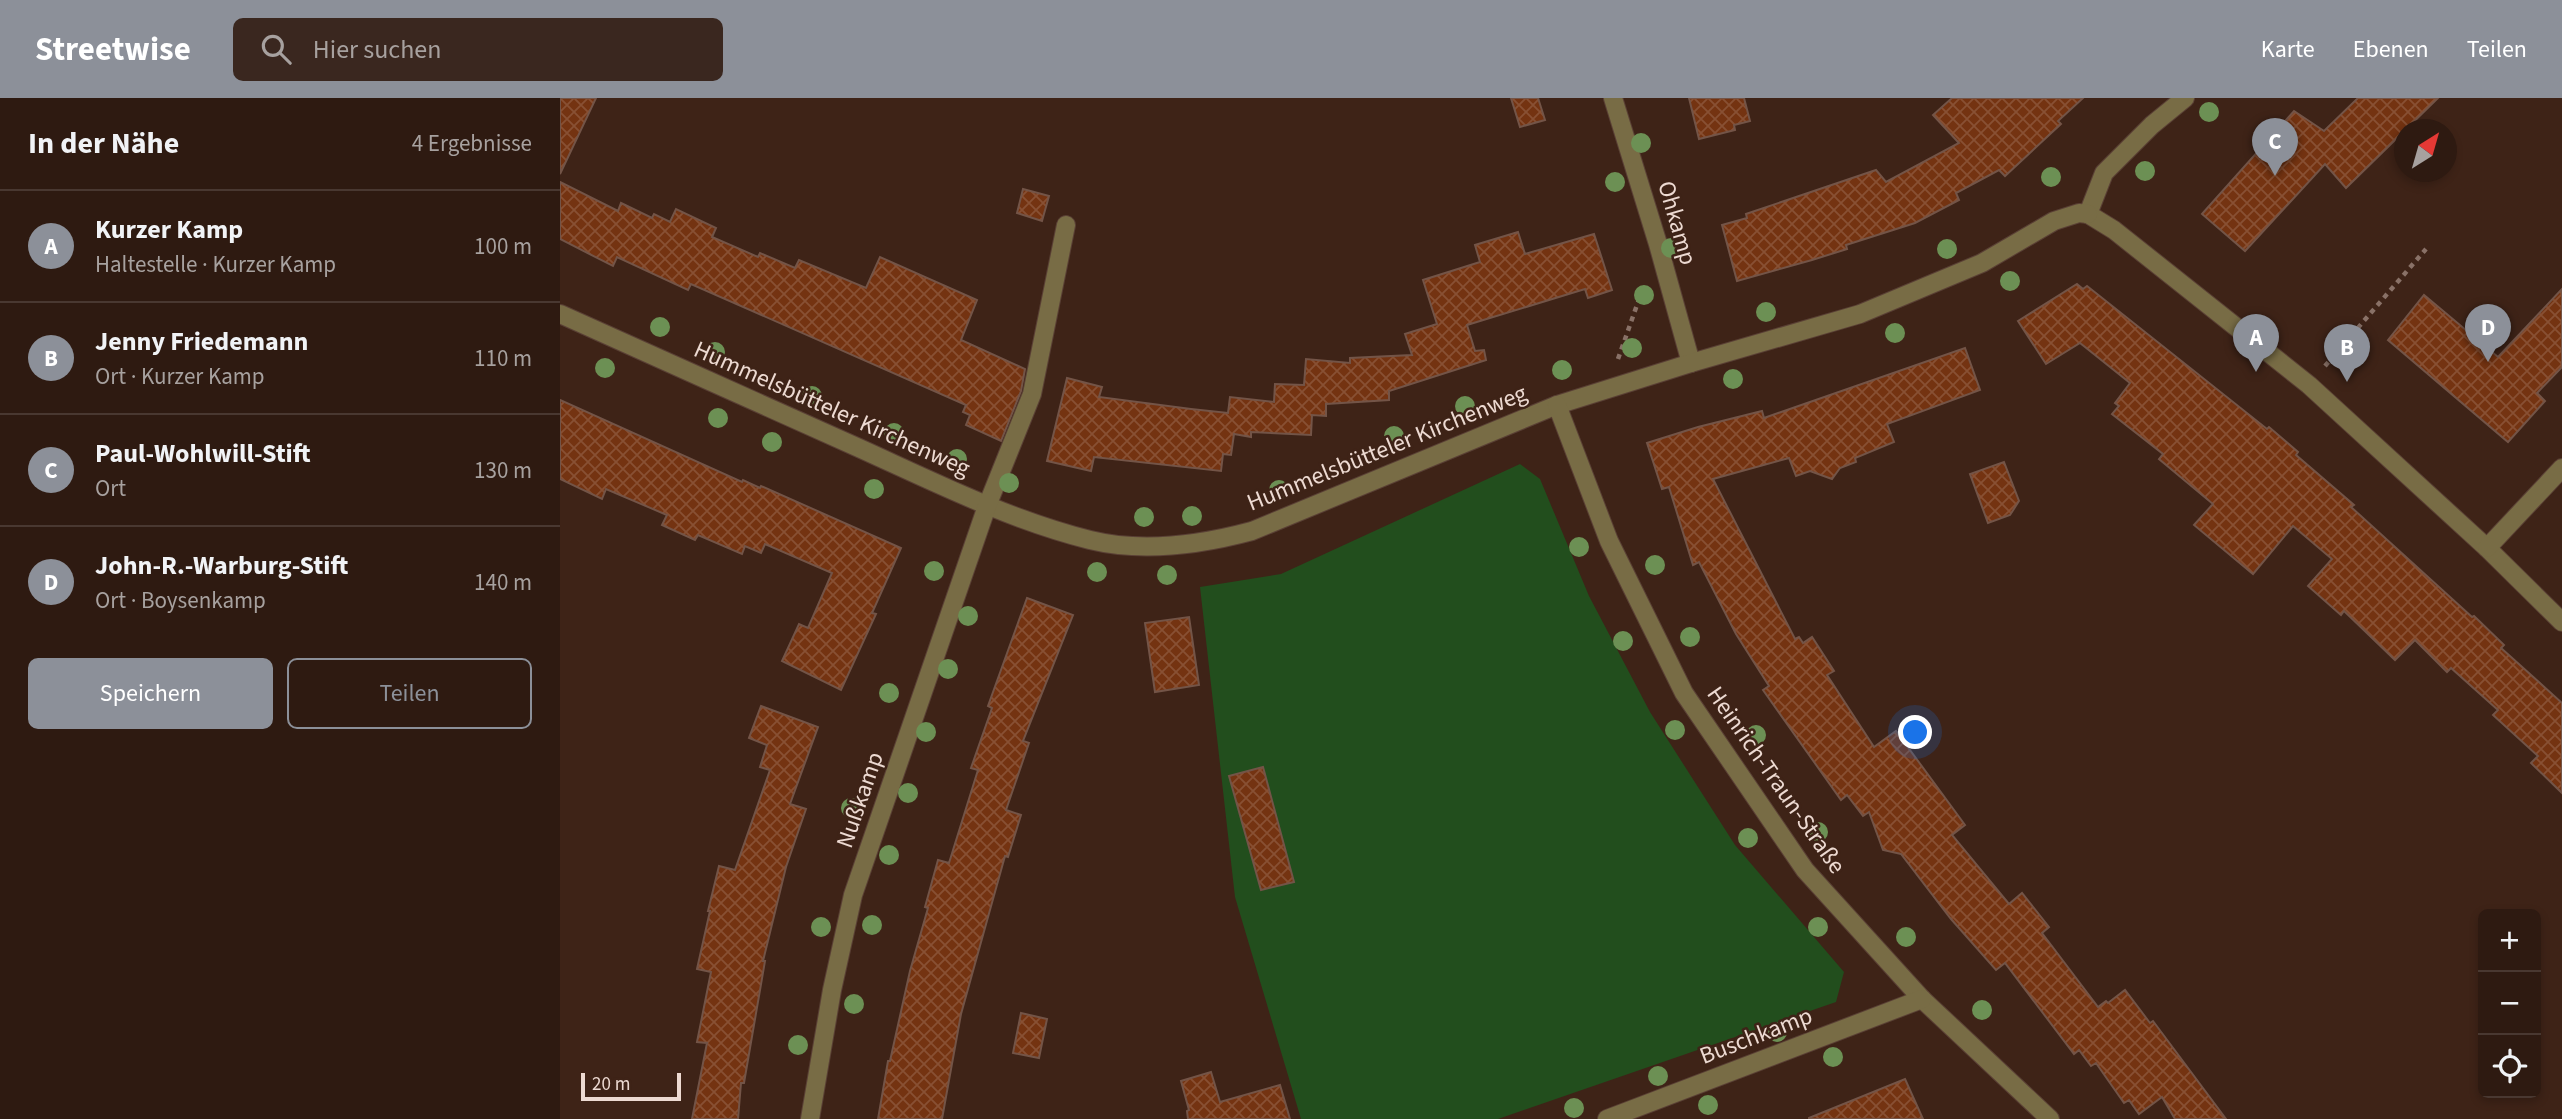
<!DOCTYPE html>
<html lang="de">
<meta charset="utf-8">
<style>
body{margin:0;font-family:"Source Sans 3",sans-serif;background:#3a271f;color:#f1f3f6}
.controls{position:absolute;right:21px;bottom:21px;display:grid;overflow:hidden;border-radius:10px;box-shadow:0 4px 10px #0003}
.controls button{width:63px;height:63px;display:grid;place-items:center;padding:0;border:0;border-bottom:2px solid #493831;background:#2e1a11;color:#f1f3f6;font:35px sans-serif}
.compass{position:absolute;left:1834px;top:21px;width:63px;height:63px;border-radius:50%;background:#2e1a11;box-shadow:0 4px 10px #0003;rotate:37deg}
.scale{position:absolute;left:21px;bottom:18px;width:100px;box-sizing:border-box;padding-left:7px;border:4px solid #eddad2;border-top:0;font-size:19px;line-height:24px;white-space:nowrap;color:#eddad2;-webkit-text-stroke:5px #3e2317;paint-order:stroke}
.you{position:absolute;left:1356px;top:635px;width:24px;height:24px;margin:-18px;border:5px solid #fff;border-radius:50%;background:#1a73e8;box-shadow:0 0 0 10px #1a73e833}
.badge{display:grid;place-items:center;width:46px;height:46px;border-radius:50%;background:#8c9099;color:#fff;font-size:23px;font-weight:700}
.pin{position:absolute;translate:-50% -58px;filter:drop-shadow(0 2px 4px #0008)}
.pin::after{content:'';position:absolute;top:37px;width:24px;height:21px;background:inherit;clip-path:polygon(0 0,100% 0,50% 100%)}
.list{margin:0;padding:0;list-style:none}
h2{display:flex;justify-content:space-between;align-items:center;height:91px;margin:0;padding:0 28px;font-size:30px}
h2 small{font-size:23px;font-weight:400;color:#a7a19f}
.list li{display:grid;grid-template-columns:46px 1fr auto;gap:21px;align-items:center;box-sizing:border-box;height:112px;padding:0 28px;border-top:2px solid #493831}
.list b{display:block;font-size:26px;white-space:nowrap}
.list p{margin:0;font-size:23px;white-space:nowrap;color:#a7a19f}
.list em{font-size:23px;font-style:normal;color:#a7a19f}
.actions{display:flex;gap:14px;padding:21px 28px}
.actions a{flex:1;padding:16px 0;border:2px solid #8c9099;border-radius:10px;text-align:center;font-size:24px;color:#8c9099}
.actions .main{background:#8c9099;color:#fff}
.icon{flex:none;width:38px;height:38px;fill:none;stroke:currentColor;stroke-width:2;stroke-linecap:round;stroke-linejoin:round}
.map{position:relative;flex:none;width:2002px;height:1021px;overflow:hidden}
header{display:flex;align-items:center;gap:42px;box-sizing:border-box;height:98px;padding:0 35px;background:#8c9099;color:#fff}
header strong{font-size:33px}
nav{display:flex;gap:38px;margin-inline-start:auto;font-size:24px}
.search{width:490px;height:63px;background:#3a271f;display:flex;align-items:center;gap:18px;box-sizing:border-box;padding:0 24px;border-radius:10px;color:#a7a19f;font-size:26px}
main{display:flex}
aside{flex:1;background:#2e1a11}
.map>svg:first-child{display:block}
.grass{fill:#224e1d}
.building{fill:url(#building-cross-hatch);stroke:#735447;stroke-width:2}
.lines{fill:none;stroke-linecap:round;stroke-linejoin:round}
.minor-casing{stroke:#5a4035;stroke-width:20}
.path{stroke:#897167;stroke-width:4.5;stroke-dasharray:5 5;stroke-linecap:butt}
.minor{stroke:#786c45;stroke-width:18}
.tree{fill:#6c9054}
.labels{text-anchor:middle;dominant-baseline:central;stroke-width:5;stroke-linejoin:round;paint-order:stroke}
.street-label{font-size:24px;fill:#eddad2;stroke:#3e2317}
</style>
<header>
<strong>Streetwise</strong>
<div class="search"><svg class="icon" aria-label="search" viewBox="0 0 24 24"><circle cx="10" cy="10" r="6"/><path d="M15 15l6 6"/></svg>Hier suchen</div>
<nav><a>Karte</a><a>Ebenen</a><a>Teilen</a></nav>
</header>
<main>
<aside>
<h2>In der Nähe<small>4 Ergebnisse</small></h2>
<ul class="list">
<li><span class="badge">A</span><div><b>Kurzer Kamp</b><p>Haltestelle · Kurzer Kamp</p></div><em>100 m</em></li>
<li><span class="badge">B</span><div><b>Jenny Friedemann</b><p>Ort · Kurzer Kamp</p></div><em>110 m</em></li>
<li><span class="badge">C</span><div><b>Paul-Wohlwill-Stift</b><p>Ort</p></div><em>130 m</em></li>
<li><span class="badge">D</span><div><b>John-R.-Warburg-Stift</b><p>Ort · Boysenkamp</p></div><em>140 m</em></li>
</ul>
<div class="actions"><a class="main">Speichern</a><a>Teilen</a></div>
</aside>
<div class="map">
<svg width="2002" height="1021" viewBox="0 0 2002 1021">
<defs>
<pattern id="building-cross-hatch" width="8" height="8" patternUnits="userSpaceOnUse" patternTransform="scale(1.75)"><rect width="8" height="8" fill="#743311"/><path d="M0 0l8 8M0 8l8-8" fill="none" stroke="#885033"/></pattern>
</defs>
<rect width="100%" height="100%" fill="#3e2317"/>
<!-- grass -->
<polygon class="grass" points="960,366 980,381 1029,498 1090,614 1175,747 1284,874 1276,904 938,1021 741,1021 675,799 640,489 721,476"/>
<!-- building -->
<g class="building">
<polygon points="0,0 36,0 0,76"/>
<polygon points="951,0 978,0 985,22 960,29"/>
<polygon points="1129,0 1184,0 1190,23 1174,27 1175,32 1139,41"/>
<polygon points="1392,0 1523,0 1498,23 1501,26 1445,78 1439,72 1396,95 1399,102 1355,125 1286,147 1287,151 1252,162 1177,183 1162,127 1187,120 1186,116 1316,72 1326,84 1399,45 1373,17"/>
<polygon points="1798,0 1878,0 1786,90 1765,66 1685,153 1642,116 1734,13 1764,33"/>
<polygon points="0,84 58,113 61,105 92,120 94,116 110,124 116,111 156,130 152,139 198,159 200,155 235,170 239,162 306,190 320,159 417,202 401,242 465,271 461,293 441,343 406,327 410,317 403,314 406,307 131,186 128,192 57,159 53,168 0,141"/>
<polygon points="463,91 489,98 482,123 457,115"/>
<polygon points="958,134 965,156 1034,136 1052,192 1028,200 1025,191 907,227 915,253 924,252 926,262 829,293 829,302 766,306 766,318 752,317 751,337 691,334 691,339 674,336 671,357 663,356 661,373 534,359 531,373 487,363 507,280 542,289 539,299 631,311 668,315 670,299 714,304 715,286 744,287 746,261 790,265 790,260 852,257 845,236 877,226 863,182 920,164 915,147"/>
<polygon points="1517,186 1523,191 1527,188 1707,331 1709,329 1738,354 1736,357 1794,407 1791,409 1912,519 1914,518 1944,547 1941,550 2002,605 2002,695 1971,665 1978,658 1933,617 1938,612 1891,570 1887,574 1855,542 1835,562 1784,513 1781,517 1748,488 1772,461 1733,428 1693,476 1634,427 1653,406 1599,361 1603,356 1552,316 1559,308 1555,305 1570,285 1520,245 1486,266 1458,223"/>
<polygon points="2002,191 2002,269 1977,295 1985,303 1948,344 1828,242 1864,197 1938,259"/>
<polygon points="1405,250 1420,292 1327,326 1334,344 1295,360 1296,364 1280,370 1272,381 1250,373 1236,378 1229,360 1153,381 1235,541 1239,539 1243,545 1252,539 1274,573 1267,577 1314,649 1336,633 1405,727 1392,737 1449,806 1462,795 1489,829 1482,835 1538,909 1546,903 1548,905 1565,892 1590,925 1593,923 1666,1021 1615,1021 1602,999 1579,1016 1569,1002 1564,1005 1536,965 1531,968 1519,952 1514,956 1445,865 1436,872 1391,821 1341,756 1323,752 1309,714 1303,718 1287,697 1281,702 1203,592 1209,588 1176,536 1139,464 1133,467 1109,389 1102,391 1087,345 1138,329 1202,313 1204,320"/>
<polygon points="0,302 182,384 183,382 200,390 201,388 341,450 312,515 316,516 281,592 222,563 239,526 248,530 272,475 205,446 201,455 185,448 182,456 138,437 135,442 102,427 107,417 46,391 42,401 0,381"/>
<polygon points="1444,364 1459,403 1450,417 1428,425 1410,376"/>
<polygon points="467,500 513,517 463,643 469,645 446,712 461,717 448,759 445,758 401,916 382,1021 318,1021 328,963 330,963 350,873 368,810 365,809 378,762 389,765 418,672 411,670 432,610 428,608"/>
<polygon points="629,519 639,587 595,594 585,525"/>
<polygon points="201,608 258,629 230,706 246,711 226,769 203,863 205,863 184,985 181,985 178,1021 132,1021 147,945 137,944 151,874 137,871 150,813 148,813 159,768 175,772 210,672 200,669 207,647 189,640"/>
<polygon points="703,669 734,784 701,792 669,678"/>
<polygon points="461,915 487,921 479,960 453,955"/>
<polygon points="651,974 660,1004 720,987 730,1021 628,1021 627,1013 629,1012 621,983"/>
<polygon points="1345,981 1363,1021 1249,1021 1249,1020"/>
</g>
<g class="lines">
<!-- minor casing -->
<g class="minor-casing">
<g id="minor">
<polyline points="1053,0 1098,146 1131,265"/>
<polyline points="1528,116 1554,132 1749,287 1927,450 2002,524"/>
<polyline points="1528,116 1544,75 1592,27 1625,0"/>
<path d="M0 216C100 261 199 305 299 350 374 384 450 422 530 442 583 455 640 447 692 433L997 307 1131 265 1300 216 1422 165 1494 123 1519 115 1528 116"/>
<polyline points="997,307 1049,443 1124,595 1245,772 1362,901 1490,1021"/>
<polyline points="1927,450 2002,370"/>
<polyline points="250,1021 272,892 293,797 427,408 472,296 506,127"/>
<polyline points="1047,1021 1362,901"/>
</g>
</g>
<!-- path -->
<g class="path">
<polyline points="1058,261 1083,190"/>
<polyline points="1765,268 1866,151"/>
</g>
<!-- minor -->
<use href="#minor" class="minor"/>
</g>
<!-- trees -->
<g class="tree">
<circle cx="1649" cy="14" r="10"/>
<circle cx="1081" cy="45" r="10"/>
<circle cx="1585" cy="73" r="10"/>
<circle cx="1491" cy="79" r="10"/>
<circle cx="1055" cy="84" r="10"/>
<circle cx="1111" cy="150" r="10"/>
<circle cx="1387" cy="151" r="10"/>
<circle cx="1450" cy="183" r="10"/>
<circle cx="1084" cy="197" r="10"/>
<circle cx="1206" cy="214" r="10"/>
<circle cx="100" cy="229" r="10"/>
<circle cx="1335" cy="235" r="10"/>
<circle cx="1072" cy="250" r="10"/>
<circle cx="155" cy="254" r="10"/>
<circle cx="45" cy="270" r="10"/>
<circle cx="1002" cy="272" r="10"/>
<circle cx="1173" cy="281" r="10"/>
<circle cx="252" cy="298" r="10"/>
<circle cx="905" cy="308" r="10"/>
<circle cx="158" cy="320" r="10"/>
<circle cx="334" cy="335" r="10"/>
<circle cx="834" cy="338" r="10"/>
<circle cx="212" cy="344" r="10"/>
<circle cx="397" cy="361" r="10"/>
<circle cx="449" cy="385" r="10"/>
<circle cx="314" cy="391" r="10"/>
<circle cx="719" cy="392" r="10"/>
<circle cx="632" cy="418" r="10"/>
<circle cx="584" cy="419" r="10"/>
<circle cx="1019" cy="449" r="10"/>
<circle cx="1095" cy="467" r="10"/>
<circle cx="374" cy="473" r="10"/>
<circle cx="537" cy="474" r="10"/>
<circle cx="607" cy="477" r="10"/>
<circle cx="408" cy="518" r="10"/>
<circle cx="1130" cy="539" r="10"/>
<circle cx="1063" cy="543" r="10"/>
<circle cx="388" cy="571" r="10"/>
<circle cx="329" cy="595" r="10"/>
<circle cx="1115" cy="632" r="10"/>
<circle cx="366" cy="634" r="10"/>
<circle cx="1196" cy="637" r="10"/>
<circle cx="348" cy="695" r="10"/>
<circle cx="291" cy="710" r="10"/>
<circle cx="1258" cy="734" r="10"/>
<circle cx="1188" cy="740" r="10"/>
<circle cx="329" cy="757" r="10"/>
<circle cx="312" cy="827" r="10"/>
<circle cx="261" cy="829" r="10"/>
<circle cx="1258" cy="829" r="10"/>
<circle cx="1346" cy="839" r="10"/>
<circle cx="294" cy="906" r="10"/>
<circle cx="1422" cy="912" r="10"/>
<circle cx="1217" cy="934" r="10"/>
<circle cx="238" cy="947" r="10"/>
<circle cx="1273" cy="959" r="10"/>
<circle cx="1098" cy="978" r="10"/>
<circle cx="1148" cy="1007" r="10"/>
<circle cx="1014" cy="1010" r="10"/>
</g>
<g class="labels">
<!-- street labels -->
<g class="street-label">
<text transform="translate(1117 125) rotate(74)">Ohkamp</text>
<text transform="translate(272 311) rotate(24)">Hummelsbütteler Kirchenweg</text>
<text transform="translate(827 350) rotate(-22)">Hummelsbütteler Kirchenweg</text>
<text transform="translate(1216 682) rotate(55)">Heinrich-Traun-Straße</text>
<text transform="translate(300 702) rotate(-71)">Nußkamp</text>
<text transform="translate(1196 938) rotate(-21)">Buschkamp</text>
</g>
</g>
</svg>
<div class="controls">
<button>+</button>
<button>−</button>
<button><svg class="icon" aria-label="locate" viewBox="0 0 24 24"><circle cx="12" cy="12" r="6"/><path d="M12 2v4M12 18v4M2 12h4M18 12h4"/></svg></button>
</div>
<svg class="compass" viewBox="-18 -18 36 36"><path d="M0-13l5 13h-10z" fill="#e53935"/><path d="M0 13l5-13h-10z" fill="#a7a19f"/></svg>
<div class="scale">20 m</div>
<div class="you"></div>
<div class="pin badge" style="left:1696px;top:274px">A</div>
<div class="pin badge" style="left:1787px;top:284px">B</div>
<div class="pin badge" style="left:1715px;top:78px">C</div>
<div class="pin badge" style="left:1928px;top:264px">D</div>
</div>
</main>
